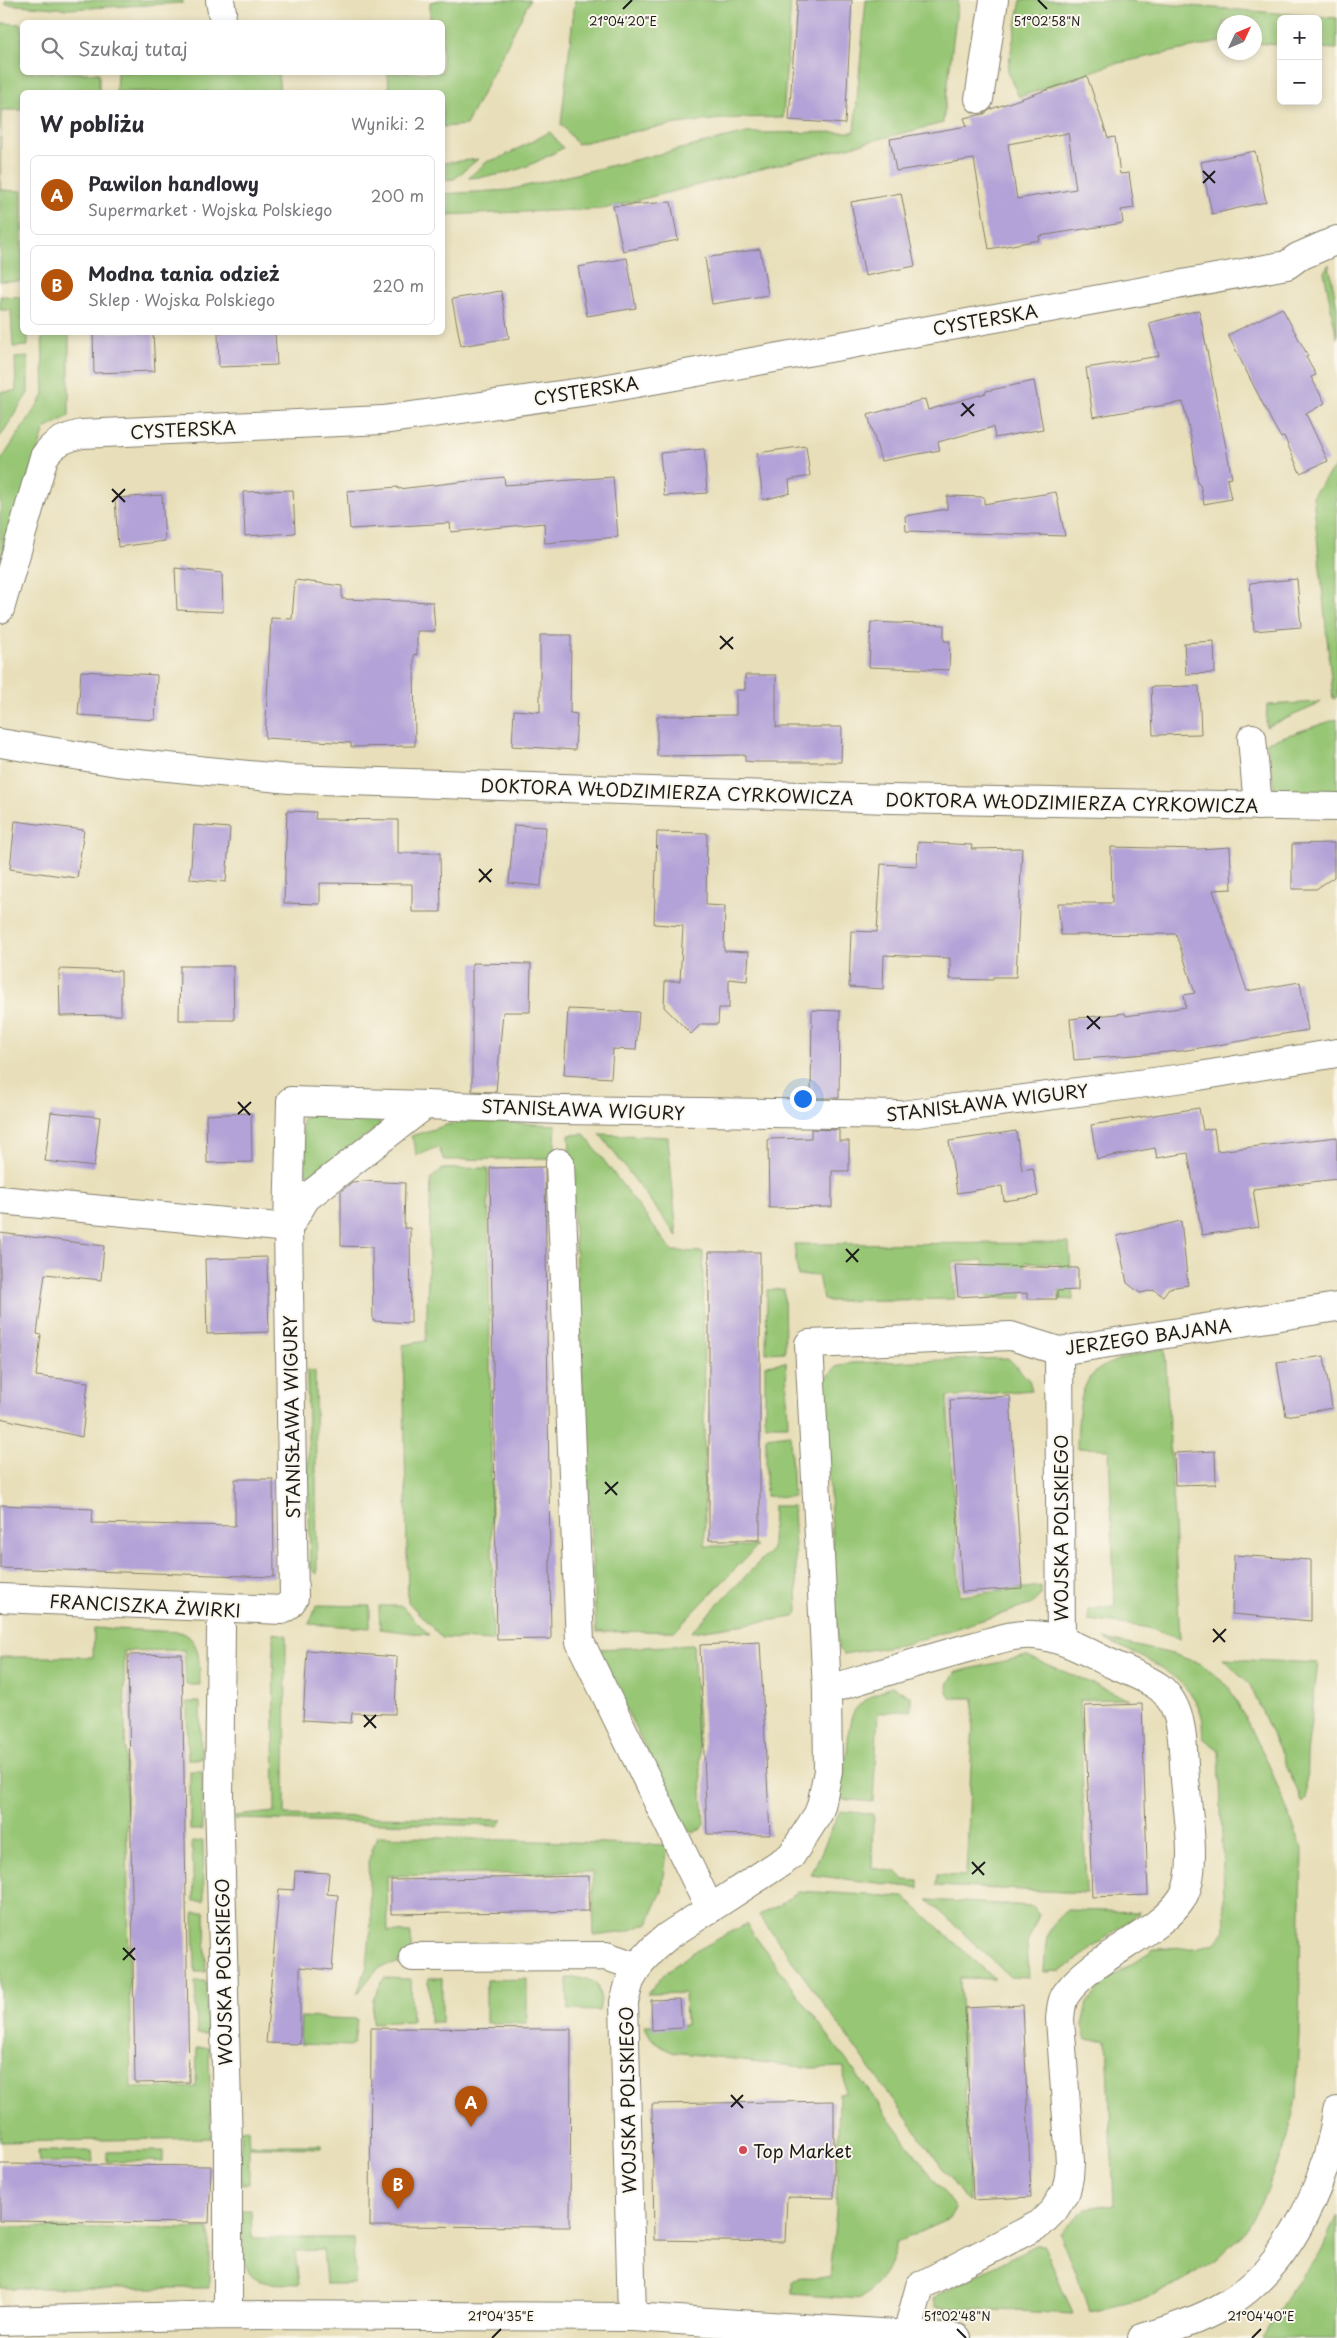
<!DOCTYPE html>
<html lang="pl">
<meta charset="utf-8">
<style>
body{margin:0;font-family:"Playpen Sans",sans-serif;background:#f7f7f7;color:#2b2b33}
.controls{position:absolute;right:15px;top:15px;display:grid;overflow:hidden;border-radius:8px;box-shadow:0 2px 8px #0003}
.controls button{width:45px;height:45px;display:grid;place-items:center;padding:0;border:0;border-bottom:1px solid #e1e1e2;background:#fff;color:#2b2b33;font:25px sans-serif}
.compass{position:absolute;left:1217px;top:15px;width:45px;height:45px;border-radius:50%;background:#fff;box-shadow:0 2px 8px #0003;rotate:46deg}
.you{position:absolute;left:802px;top:1098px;width:18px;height:18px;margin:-12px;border:4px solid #fff;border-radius:50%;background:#1a73e8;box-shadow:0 0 0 8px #1a73e833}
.badge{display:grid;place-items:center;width:32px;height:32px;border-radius:50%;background:#b45309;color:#fff;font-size:16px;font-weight:700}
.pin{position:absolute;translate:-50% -41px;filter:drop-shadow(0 1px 2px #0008)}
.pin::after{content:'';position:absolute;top:26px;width:18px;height:15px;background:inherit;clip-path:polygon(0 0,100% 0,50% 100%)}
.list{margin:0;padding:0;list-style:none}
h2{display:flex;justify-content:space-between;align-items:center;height:65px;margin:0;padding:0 20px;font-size:21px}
h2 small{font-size:16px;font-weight:400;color:#7c7c81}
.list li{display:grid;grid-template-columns:32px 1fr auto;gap:15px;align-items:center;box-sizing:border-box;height:80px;margin:0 10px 10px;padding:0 10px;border:1px solid #e1e1e2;border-radius:8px}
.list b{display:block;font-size:19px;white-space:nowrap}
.list p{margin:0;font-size:16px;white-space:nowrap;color:#7c7c81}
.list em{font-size:16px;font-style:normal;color:#7c7c81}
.icon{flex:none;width:28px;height:28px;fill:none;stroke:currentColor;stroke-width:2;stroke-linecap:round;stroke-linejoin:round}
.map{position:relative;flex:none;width:1337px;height:2338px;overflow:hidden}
.search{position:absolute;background:#fff;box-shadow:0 2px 8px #0003;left:20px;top:20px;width:425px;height:55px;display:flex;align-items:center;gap:12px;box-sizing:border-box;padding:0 18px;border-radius:8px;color:#7c7c81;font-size:19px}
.panel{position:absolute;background:#fff;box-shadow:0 2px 8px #0003;left:20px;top:90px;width:425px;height:245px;border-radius:8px}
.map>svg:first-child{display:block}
.green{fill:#97c675;stroke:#5a7148}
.building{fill:#b2a2d7;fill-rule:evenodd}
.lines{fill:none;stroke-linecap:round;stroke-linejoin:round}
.minor-casing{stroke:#827e6b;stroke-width:30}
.minor{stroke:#fff;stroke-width:28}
.ticks{fill:none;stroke:#1c1c1c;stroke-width:2}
.poi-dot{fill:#d1495b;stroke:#fbf7ec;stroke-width:2}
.labels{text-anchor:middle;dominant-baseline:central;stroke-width:4;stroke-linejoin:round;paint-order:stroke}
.street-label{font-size:18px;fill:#1c1c1c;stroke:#fbf7ec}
.poi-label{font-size:18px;fill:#1c1c1c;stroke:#fbf7ec;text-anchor:start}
.ticks-label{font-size:12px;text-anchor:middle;fill:#1c1c1c;stroke:#fbf7ec;stroke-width:4;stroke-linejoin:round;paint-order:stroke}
</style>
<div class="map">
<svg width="1337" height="2338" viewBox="0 0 1337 2338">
<rect width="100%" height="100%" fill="#fbf7ec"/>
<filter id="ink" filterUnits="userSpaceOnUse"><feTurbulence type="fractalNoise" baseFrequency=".02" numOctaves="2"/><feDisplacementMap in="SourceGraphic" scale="10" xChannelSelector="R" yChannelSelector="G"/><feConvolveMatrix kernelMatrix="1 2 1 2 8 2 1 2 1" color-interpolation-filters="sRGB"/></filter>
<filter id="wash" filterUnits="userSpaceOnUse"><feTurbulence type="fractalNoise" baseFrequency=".0096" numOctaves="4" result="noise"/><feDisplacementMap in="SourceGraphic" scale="20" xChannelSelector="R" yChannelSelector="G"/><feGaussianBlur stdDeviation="1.12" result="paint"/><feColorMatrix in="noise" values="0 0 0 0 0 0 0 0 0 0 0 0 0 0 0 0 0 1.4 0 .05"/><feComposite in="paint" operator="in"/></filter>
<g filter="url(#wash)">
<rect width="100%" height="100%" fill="#e8dfba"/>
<!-- green -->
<g class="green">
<polygon points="6,0 182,0 183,3 68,9 5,4"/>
<polygon points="440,0 530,0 466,125 443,127 442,92 389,92 388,73 442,72 442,22 430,22 430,2"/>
<path d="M575 0H791L783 118C713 115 645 128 577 144L561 124Z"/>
<polygon points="866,0 958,0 943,123 603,209 443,215 442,194 509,190 747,133 854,132"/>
<polygon points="1021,0 1118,0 1337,18 1337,49 1318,48 1318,19 1281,19 1281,45 1255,43 1254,22 1224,22 1224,41 1114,64 1019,97 1007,72"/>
<polygon points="0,23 22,24 22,72 99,73 99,92 22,92 22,110 1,110 0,190 22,191 22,281 0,281"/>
<polygon points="117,72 278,73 280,92 116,92"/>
<path d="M550 132 563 148C528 167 510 176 468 178L488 161 500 158Z"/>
<polygon points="478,159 454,179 443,180 443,163"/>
<polygon points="1329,264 1337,308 1337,338 1324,272"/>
<polygon points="0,296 22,297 22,332 28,333 28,346 13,347 11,310 0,310"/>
<polygon points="42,333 69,333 69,416 45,429 0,564 0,462 44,395"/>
<polygon points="28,357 28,393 0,437 0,392 16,391 15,358"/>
<polygon points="1337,464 1337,697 1333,699 1313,495"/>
<polygon points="1321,702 1315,706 1266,727 1267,705"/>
<polygon points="1337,719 1337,797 1275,794 1267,742"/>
<polygon points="310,1114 376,1117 379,1121 379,1126 315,1173 309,1174 303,1169 302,1119"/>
<polygon points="473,1121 556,1125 554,1158 444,1160 438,1147 416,1156 415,1145 411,1136 450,1124"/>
<polygon points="584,1134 672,1251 703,1252 705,1546 757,1546 675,1631 596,1632 569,1135"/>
<polygon points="600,1134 668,1137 677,1236"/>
<polygon points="488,1168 493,1641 442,1638 408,1602 403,1345 426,1341 431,1179 442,1169"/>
<polygon points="1069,1243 1073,1300 1059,1299 1060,1264 1025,1262 1022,1298 987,1298 983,1260 952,1263 955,1299 828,1301 823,1300 818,1275 798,1276 794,1244"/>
<polygon points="784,1289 785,1352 766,1353 767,1290"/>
<path d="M1165 1348 1180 1639 1145 1627 1088 1620 1089 1609 1115 1607 1109 1449 1077 1448C1079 1366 1089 1366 1165 1348Z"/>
<polygon points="1008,1358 1029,1380 1032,1390 947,1397 960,1596 1041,1586 1041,1595 1030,1605 906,1644 843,1654 838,1648 824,1381 836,1367 851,1363"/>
<polygon points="786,1362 788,1425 765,1425 765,1365"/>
<polygon points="307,1370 315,1371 317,1574 310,1568"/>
<polygon points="790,1434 793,1497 766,1496 766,1437"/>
<polygon points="773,1506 793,1506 798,1612 794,1617 691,1632 772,1549"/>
<polygon points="317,1605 370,1606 370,1628 309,1624"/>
<polygon points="379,1606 402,1606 429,1635 380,1629"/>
<path d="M94 1628 180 1632C202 1638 199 1667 200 1685H186L184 1650 124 1651 131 2088 196 2087 197 2048 209 2047 211 2138 0 2142V1657H93Z"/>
<polygon points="273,1633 286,1635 285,1815 503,1820 498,1826 235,1819 235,1816 275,1812"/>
<path d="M1104 1639 1173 1654 1201 1664 1228 1686 1266 1758 1302 1847 1299 2033 1296 2099 1288 2136 1267 2191 1246 2231 1216 2260 1180 2283 1143 2299 1090 2312 1060 2233 1086 2208 1114 2204 1107 2040H1086L1082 2025 1087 2003 1106 1981 1154 1949 1196 1948 1216 1943 1225 1930 1219 1750 1203 1738C1210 1683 1144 1658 1104 1639Z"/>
<polygon points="693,1645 704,1824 702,1829 693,1832 685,1827 596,1649"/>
<polygon points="1027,1656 1129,1699 1080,1700 1086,1893 936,1886 937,1875 966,1876 974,1698 951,1698 947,1692 949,1682 956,1672"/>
<polygon points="1224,1659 1318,1663 1307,1754 1306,1799 1303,1803 1250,1685"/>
<path d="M892 1686 911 1697V1710L878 1713 873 1802 839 1799C841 1786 844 1773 846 1760 852 1712 843 1709 892 1686Z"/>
<polygon points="187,1702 200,1702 201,1759 188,1759"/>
<rect x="190" y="1771" width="12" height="59"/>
<polygon points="840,1811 873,1814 872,1868 897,1872 904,1880 919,1881 919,1888 811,1875"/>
<path d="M377 1836 668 1845 662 1891 648 1923 626 1932 594 1936 592 1872 387 1876 388 1932 411 1933V1964C375 1964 380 1966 357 1994L367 1966 371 1921 368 1862Z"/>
<polygon points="203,1841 204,1901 194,1901 192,1842"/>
<polygon points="798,1891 904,1897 995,1979 960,1978 970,2202 965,2199 759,1915 783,1903"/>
<polygon points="928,1900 1032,1906 1039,1915 1027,1942 1029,1978 1010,1977"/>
<path d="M1067 1910 1140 1912 1062 1971 1044 1972C1046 1943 1043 1929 1067 1910Z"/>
<polygon points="194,1912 205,1912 206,1972 195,1972"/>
<path d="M746 1924 955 2208 949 2219 897 2242C892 2267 880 2283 861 2299L792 2294V2282L801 2277 830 2278 836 2212 839 2094 845 2093 844 2067 811 2068 673 2052 652 2040 644 2025H686L685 1993 647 1994 666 1972 692 1953Z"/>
<polygon points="384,1978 411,1979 412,2021 372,2023 373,1999"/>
<polygon points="429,1978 442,1978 442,2022 430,2022"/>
<polygon points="567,1978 586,1978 597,1984 601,2000 599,2011 568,2010"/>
<polygon points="527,1979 527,2023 486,2023 486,1980"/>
<polygon points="195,1981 206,1981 207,2034 197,2034"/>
<polygon points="301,2017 357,2019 354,2043 350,2046 300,2044"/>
<polygon points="248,2129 249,2145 322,2145 322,2148 249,2147 249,2184 241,2184 240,2130"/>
<polygon points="92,2151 93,2162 39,2162 38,2151"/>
<polygon points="163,2151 163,2161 107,2162 107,2152"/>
<path d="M242 2210H251L252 2238H353L355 2284H326L323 2250 295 2251 299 2284C285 2283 264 2286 253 2277 240 2269 243 2224 242 2210Z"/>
<polygon points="1337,2215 1337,2338 1262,2338 1287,2297 1322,2249"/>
<polygon points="0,2227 209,2229 209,2288 0,2288"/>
<polygon points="1036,2245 1044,2245 1073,2314 936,2307 934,2299 940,2294"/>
</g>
<g id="blocks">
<!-- building -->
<g class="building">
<polygon points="797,0 852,0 845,124 789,120"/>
<path d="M1087 76 1108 138 1115 137 1120 174 1129 173 1134 208 1121 210 1123 223 1039 236 1040 240 989 249 974 159 896 171 890 139 967 126 964 118 984 114 991 109ZM1068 133 1076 189 1017 199 1008 144Z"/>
<polygon points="1255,151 1266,202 1212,214 1201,162"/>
<polygon points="901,193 915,266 865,276 851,202"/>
<polygon points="671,202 678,240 623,251 613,206"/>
<polygon points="760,249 768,295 712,304 705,258"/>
<polygon points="627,258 636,308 587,316 578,267"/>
<polygon points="501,291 509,338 461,346 452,299"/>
<polygon points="1282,308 1308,356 1306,357 1316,375 1311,377 1325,403 1306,414 1328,461 1300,473 1284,436 1281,438 1272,422 1228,335"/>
<polygon points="1199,310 1232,478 1227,479 1231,499 1204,504 1200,484 1198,484 1192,442 1183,402 1093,417 1086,368 1159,356 1149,323"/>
<polygon points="93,332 153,332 155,371 94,373"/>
<polygon points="218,332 275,332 277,365 219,367"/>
<polygon points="1034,381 1043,429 995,438 993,427 938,442 940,450 881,461 868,415 925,399 928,410 986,393 986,391"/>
<polygon points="806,446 810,476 789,480 790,493 763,500 757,453"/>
<polygon points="704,449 707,493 664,496 660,453"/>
<polygon points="504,477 505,485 613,477 618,537 545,543 544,523 451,532 450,523 350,529 347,491 398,487 398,489"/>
<polygon points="293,490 295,533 245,536 243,492"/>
<polygon points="1056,492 1065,536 906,531 905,516 947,509 947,496 984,497 984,504"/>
<polygon points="162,495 165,541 118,547 115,498"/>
<polygon points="175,568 222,573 223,612 177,610"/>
<polygon points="1297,579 1301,627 1254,631 1250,583"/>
<polygon points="295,580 342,586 342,599 433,602 435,631 417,631 417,655 414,654 415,746 351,747 351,743 265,738 271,618 292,619"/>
<polygon points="871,622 944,625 944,641 950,641 949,670 869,667"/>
<polygon points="540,635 571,635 570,713 577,714 575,750 512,746 514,710 540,712"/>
<polygon points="1214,641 1215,673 1186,674 1184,643"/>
<polygon points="81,671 157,675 155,720 78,715"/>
<polygon points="745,675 776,675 776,727 842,727 841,762 755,762 745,761 745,755 657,756 657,716 736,715 736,690 745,690"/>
<polygon points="1199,686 1201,734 1153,735 1151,687"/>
<polygon points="287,811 316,812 315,819 398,820 398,853 440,853 441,912 412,912 412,884 320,883 320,904 284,903"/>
<polygon points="15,821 84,830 77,878 10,869"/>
<polygon points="194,825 230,828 226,882 190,879"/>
<polygon points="514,825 546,827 541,886 509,883"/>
<polygon points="657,832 707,833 706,905 725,906 724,951 749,952 747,981 729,979 729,1008 719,1008 718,1024 701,1024 691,1034 664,1007 665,981 680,981 683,926 654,924"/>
<polygon points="918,842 972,845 971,849 1022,848 1016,977 993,977 993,980 950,979 950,958 884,955 883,989 849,987 851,931 877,932 881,864 917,866"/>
<polygon points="1334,843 1334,877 1316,889 1292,889 1292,844"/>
<polygon points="1111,847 1200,849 1230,847 1232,889 1213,890 1247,991 1300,982 1308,1030 1181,1051 1074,1060 1070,1019 1125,1013 1126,1016 1186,1007 1184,995 1195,993 1176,934 1061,935 1058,903 1112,903"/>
<polygon points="472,963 531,964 530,1012 503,1012 496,1092 472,1091"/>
<polygon points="180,966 233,966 234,1020 179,1020"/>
<polygon points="59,969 121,971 121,1015 60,1016"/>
<polygon points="568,1009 639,1012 636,1050 613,1049 611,1078 564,1075"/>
<polygon points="812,1010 840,1011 839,1098 811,1098"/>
<polygon points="1199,1108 1203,1130 1214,1128 1217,1151 1337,1137 1337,1179 1253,1189 1259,1227 1202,1235 1188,1153 1157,1158 1155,1148 1097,1159 1091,1125"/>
<polygon points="51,1112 100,1117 94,1167 45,1161"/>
<polygon points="251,1113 252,1162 207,1163 206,1115"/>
<polygon points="811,1129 839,1130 839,1141 849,1141 849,1171 832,1171 832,1207 769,1208 768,1139 811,1138"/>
<polygon points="1016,1131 1022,1170 1033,1168 1038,1196 1004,1201 1002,1186 957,1193 949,1141"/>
<polygon points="545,1167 551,1639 497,1640 490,1168"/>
<polygon points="365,1181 405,1183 404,1228 410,1228 411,1323 373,1321 372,1247 341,1246 341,1191 352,1182"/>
<polygon points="1181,1221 1188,1285 1169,1288 1163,1296 1154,1290 1140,1293 1127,1283 1117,1236"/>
<polygon points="0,1233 104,1246 101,1280 45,1274 37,1334 41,1335 36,1376 88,1382 82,1437 0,1418"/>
<rect x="709" y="1252" width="51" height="288"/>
<polygon points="267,1257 269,1332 207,1334 205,1259"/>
<polygon points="955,1265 1078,1268 1078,1290 1057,1291 1057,1299 1027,1299 1027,1293 958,1297"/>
<polygon points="1324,1356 1332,1408 1286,1416 1277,1363"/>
<polygon points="1010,1396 1022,1588 962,1592 950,1400"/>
<polygon points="1215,1451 1216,1484 1175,1485 1174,1453"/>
<polygon points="235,1479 273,1479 274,1577 0,1568 0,1505 93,1509 92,1523 235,1526"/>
<polygon points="1234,1555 1311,1560 1311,1621 1232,1614"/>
<polygon points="760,1642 770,1835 707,1834 700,1645"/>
<polygon points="307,1650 397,1657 395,1714 352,1713 351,1723 303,1720"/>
<polygon points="182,1654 189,2082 135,2083 128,1655"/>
<polygon points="1142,1704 1148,1895 1092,1897 1085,1706"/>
<polygon points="295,1871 329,1873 327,1894 338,1895 332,1970 300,1967 300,2044 266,2043 279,1889 294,1890"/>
<polygon points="589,1876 589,1911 391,1914 391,1880"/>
<polygon points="680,1999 682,2028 652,2030 651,2000"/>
<polygon points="1023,2005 1031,2197 973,2200 965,2008"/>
<polygon points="371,2028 571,2029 570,2227 370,2226"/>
<polygon points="834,2101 834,2198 787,2197 785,2242 654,2240 652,2104"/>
<polygon points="0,2164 211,2166 209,2223 0,2221"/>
</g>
</g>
</g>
<g filter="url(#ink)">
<use href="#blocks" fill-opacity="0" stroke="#827e6b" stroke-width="1"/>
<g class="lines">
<!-- minor casing -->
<g class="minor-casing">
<g id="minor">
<polyline points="220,0 222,12"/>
<polyline points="979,99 994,0"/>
<path d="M0 609 44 457C54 442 65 438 82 434L383 420 603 389 1287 265 1298 257 1337 240"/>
<polyline points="1252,738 1258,806"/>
<polyline points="0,743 117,762 290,779 889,799 1337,807"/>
<polyline points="560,1163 580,1642 710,1909"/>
<polyline points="0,1200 288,1228"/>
<polyline points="288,1228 306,1198 425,1105 561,1110 902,1115 1199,1076 1337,1053"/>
<polyline points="1059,1351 1061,1640"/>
<polyline points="0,1598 282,1610 289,1605 294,1598 288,1228 291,1101 425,1105"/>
<polyline points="221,1628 219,1798 228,2146 228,2315"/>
<path d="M827 1690C876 1675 925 1659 975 1646 994 1641 1014 1633 1034 1635 1062 1637 1087 1652 1112 1664 1127 1671 1145 1677 1159 1687 1186 1708 1182 1749 1185 1779 1187 1809 1199 1873 1182 1898 1158 1935 1094 1955 1066 1994 1061 2001 1061 2011 1060 2019L1070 2162 1069 2177 1066 2191 1054 2210 1040 2224 920 2286 907 2334"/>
<polyline points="413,1957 606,1956 638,1967"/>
<polyline points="632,2317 624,2002 630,1981 641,1962 654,1948 668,1936 791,1856 818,1814 821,1806 828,1771 827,1690 809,1344 1011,1336 1059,1351 1337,1307"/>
<polyline points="0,2321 228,2315 632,2317 957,2338"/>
<path d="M1142 2338C1171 2329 1200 2320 1227 2304 1290 2266 1327 2182 1337 2111"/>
</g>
</g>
<!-- minor -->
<use href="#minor" class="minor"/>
</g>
</g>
<!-- ticks -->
<path class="ticks" d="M1038 0 1047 9M623 9 632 0M1203 171 1215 183M1203 183 1215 171M962 403 974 416M961 416 974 404M112 489 125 502M112 502 125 489M720 636 733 649M720 649 733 637M479 869 491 882M479 882 492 869M1087 1016 1100 1029M1087 1029 1100 1017M238 1102 250 1115M238 1114 251 1102M846 1249 858 1262M846 1262 859 1249M605 1482 617 1495M605 1494 618 1482M1213 1629 1225 1642M1213 1642 1226 1629M364 1715 376 1728M364 1727 376 1715M972 1862 984 1875M972 1874 985 1862M123 1948 135 1960M123 1960 135 1948M731 2095 743 2108M731 2107 743 2095M957 2329 966 2338M492 2338 501 2329M1252 2338 1261 2329"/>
<!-- markers -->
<circle class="poi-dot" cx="743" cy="2150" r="5"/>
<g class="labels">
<!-- street labels -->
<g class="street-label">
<text transform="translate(985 319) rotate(-10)">CYSTERSKA</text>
<text transform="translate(586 390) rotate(-9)">CYSTERSKA</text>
<text transform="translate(183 429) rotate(-3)">CYSTERSKA</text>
<text transform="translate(667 791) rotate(2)">DOKTORA WŁODZIMIERZA CYRKOWICZA</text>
<text transform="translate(1072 802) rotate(1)">DOKTORA WŁODZIMIERZA CYRKOWICZA</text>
<text transform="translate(987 1102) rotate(-7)">STANISŁAWA WIGURY</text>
<text transform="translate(583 1109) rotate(2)">STANISŁAWA WIGURY</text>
<text transform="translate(1148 1336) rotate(-8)">JERZEGO BAJANA</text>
<text transform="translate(291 1417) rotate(-91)">STANISŁAWA WIGURY</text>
<text transform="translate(1060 1528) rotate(-90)">WOJSKA POLSKIEGO</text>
<text transform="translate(145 1605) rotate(3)">FRANCISZKA ŻWIRKI</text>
<text transform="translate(223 1972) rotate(-91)">WOJSKA POLSKIEGO</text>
<text transform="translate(627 2100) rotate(-91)">WOJSKA POLSKIEGO</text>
</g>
<!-- poi labels -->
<g class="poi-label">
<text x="753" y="2150">Top Market</text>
</g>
</g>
<g class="ticks-label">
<text x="623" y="26">21°04'20"E</text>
<text x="1047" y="26">51°02'58"N</text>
<text x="957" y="2321">51°02'48"N</text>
<text x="501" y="2321">21°04'35"E</text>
<text x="1261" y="2321">21°04'40"E</text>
</g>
</svg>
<div class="controls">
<button>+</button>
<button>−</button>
</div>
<svg class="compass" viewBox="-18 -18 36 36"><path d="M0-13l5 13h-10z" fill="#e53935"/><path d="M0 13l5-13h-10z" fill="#7c7c81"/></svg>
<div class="you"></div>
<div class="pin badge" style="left:471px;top:2127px">A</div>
<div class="pin badge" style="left:398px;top:2209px">B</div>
<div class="search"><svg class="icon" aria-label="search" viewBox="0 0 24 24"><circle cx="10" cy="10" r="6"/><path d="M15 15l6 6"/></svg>Szukaj tutaj</div>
<section class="panel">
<h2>W pobliżu<small>Wyniki: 2</small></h2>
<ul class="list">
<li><span class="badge">A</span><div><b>Pawilon handlowy</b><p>Supermarket · Wojska Polskiego</p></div><em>200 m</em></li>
<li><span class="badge">B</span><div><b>Modna tania odzież</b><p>Sklep · Wojska Polskiego</p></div><em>220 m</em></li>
</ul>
</section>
</div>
